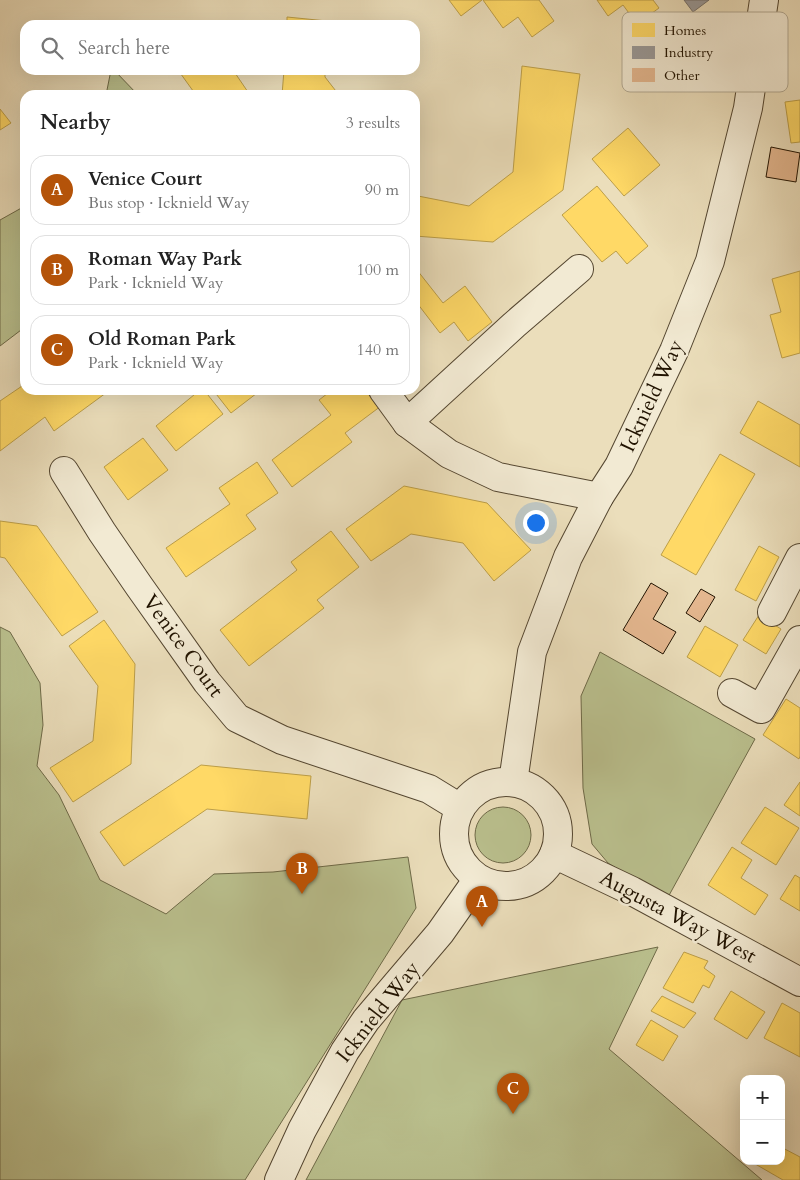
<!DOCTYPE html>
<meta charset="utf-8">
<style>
body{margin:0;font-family:Cardo,serif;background:#f2f2f2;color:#222}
.controls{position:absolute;right:15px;bottom:15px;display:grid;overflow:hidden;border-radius:10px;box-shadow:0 5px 20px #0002}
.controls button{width:45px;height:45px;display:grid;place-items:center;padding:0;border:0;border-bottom:1px solid #e0e0e0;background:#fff;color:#222;font:25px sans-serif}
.you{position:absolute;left:535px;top:522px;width:18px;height:18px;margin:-12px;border:4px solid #fff;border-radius:50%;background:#1a73e8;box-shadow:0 0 0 8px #1a73e833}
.badge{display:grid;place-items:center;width:32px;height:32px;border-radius:50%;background:#b45309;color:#fff;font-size:16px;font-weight:700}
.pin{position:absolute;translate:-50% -41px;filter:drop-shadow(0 1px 2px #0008)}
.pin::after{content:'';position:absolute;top:26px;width:18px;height:15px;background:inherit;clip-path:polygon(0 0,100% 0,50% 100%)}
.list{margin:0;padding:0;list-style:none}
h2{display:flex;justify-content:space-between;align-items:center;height:65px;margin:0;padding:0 20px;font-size:21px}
h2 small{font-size:16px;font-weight:400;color:#767676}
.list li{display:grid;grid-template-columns:32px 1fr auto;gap:15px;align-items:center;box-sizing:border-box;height:70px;margin:0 10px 10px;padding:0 10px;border:1px solid #e0e0e0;border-radius:15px}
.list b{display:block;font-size:19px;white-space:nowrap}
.list p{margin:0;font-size:16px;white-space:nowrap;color:#767676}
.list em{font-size:16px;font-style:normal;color:#767676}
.icon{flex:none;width:28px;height:28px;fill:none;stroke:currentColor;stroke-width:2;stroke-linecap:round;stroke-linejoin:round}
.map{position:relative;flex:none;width:800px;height:1180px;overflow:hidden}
.search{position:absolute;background:#fff;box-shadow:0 5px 20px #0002;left:20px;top:20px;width:400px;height:55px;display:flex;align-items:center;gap:12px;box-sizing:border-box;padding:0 18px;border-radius:15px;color:#767676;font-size:19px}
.panel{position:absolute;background:#fff;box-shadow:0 5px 20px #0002;left:20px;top:90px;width:400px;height:305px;border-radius:15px}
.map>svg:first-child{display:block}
.green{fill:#bac08e;stroke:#6e6a48}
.homes{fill:#ffd966;stroke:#bc9e48}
.industry{fill:#999;stroke:#75716b}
.building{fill:#e4b78f;stroke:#211301}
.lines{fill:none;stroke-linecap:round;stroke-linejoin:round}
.street-casing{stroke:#544630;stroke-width:30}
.street{stroke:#f2ead3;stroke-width:28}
.labels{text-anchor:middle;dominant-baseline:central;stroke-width:5;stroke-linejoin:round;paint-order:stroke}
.street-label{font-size:21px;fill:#211301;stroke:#f2ead3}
.key{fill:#f2ead3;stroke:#b3aa94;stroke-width:1}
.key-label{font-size:14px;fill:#211301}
</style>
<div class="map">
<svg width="800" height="1180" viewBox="0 0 800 1180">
<rect width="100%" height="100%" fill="#ebdebb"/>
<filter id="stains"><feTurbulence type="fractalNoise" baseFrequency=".004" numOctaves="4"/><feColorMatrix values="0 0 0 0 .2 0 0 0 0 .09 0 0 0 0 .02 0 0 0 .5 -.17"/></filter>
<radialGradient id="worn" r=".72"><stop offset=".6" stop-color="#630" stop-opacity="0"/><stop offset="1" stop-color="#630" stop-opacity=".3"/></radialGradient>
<!-- green -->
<g class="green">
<polygon points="111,70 114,70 138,95 106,95"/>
<polygon points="25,206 25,327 0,346 0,220"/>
<polygon points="0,627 10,632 40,683 43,725 37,766 59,795 100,880 166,914 214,874 273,872 408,857 416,908 245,1180 0,1180"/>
<polygon points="600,652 755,739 667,899 608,863 592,844 583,788 581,696"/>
<circle cx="503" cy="835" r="28"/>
<polygon points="658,947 609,1049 762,1180 306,1180 402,1000"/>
</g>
<!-- homes -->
<g class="homes">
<polygon points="449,0 482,0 461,16"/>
<polygon points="483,0 539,0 554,21 532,37 518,17 503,28"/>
<polygon points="597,0 653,0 659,8 637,24 623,5 608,16"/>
<polygon points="287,17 327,21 327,25 287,25"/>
<polygon points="522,66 580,74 563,190 493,242 415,236 415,191 418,196 469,206 513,172"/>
<polygon points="178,70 233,70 250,95 196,95"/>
<polygon points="284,70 325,70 325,77 339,95 282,95"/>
<polygon points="800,100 800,142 791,143 785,102"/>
<polygon points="0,109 11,123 0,130"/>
<polygon points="628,128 660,165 624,196 592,159"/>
<polygon points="597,186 648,246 627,264 616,251 602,262 562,215"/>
<polygon points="417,270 443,303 465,286 492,322 468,341 454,322 440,333 417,303 415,304 415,271"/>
<polygon points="800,271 800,353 782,358 770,315 781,312 772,279"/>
<polygon points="25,384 25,390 110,390 54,431 45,417 0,451 0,401"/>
<polygon points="200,390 204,390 223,414 176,451 156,426"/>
<polygon points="213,390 261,390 231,413"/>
<polygon points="332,390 368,390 381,406 345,433 352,442 292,487 272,460 331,415 319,400"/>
<polygon points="758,401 800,425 800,467 740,433"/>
<polygon points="143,438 168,470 128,500 104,467"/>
<polygon points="720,454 755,474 696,575 661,555"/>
<polygon points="257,462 278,493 246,515 256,529 186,577 166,548 230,504 219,488"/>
<polygon points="404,486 487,503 531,550 494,581 463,543 411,534 371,561 346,529"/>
<polygon points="0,521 37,526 98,612 62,636 5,558 0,557"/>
<polygon points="331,531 359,567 317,600 324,608 249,666 220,630 297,570 291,562"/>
<polygon points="759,546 779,557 756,601 735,590"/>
<polygon points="759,615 781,629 766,654 743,640"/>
<polygon points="104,620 135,664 131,764 73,802 50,768 93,741 98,686 69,646"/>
<polygon points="705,626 738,645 720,677 687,657"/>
<polygon points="786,699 800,708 800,756 799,759 763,735"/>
<polygon points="201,765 311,776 307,819 207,809 124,866 100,832"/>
<polygon points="800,782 800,816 784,805"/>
<polygon points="765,807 799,828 776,865 741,843"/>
<polygon points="732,847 752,860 741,878 768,895 755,915 708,885"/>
<polygon points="795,875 800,878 800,911 780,899"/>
<polygon points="684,952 708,961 704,968 715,976 709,988 703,985 693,1003 663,988"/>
<polygon points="731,991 765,1012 747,1039 714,1019"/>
<polygon points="662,996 696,1013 684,1028 651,1011"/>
<polygon points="782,1003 800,1013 800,1057 764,1038"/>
<polygon points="651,1020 678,1036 663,1061 636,1045"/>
<polygon points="781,1147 800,1157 800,1180 783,1180 750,1161 781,1161"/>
</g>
<!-- industry -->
<polygon class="industry" points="684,0 709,0 693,12"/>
<!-- building -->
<g class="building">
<polygon points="771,147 800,153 796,182 766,177"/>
<polygon points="651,583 668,593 653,619 676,632 663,654 623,630"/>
<polygon points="701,589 715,597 700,622 686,613"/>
</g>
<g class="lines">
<!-- street casing -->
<g class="street-casing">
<g id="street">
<polyline points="383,390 407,423 449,454 498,477 599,497"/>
<polyline points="407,423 514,325 579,269"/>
<polyline points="64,471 102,532 139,586 207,682 237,718 282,740 429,789 460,808"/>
<polyline points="772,612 800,558"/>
<polyline points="732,693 761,709 800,640"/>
<circle cx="506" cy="834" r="52"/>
<polyline points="513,782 532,652 568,557 599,497 619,466 674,351 710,261 748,108 764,0"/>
<polyline points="554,854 632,891 800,982"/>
<polyline points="279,1180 302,1130 345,1051 366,1020 440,933 478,879"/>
</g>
</g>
<!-- street -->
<use href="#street" class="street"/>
</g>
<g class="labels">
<!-- street labels -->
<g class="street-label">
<text transform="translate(652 396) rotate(-65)">Icknield Way</text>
<text transform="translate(183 646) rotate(54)">Venice Court</text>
<text transform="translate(678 917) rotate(28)">Augusta Way West</text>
<text transform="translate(378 1012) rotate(-52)">Icknield Way</text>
</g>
</g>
<!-- legend -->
<rect x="622" y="12" width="166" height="80" rx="8" class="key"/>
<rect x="632" y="23" width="23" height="14" fill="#ffd966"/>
<rect x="632" y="46" width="23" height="13" fill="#999"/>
<rect x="632" y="68" width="23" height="14" fill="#e4b78f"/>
<g class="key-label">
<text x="664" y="35">Homes</text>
<text x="664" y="57">Industry</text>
<text x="664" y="80">Other</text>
</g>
<rect width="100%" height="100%" filter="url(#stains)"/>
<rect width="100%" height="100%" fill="url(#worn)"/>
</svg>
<div class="controls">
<button>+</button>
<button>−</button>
</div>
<div class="you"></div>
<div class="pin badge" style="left:482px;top:927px">A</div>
<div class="pin badge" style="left:302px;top:894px">B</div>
<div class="pin badge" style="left:513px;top:1114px">C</div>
<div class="search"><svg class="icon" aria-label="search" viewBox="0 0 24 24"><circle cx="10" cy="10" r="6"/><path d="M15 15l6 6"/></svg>Search here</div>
<section class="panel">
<h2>Nearby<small>3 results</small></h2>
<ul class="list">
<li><span class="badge">A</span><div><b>Venice Court</b><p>Bus stop · Icknield Way</p></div><em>90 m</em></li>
<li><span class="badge">B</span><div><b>Roman Way Park</b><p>Park · Icknield Way</p></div><em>100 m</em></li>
<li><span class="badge">C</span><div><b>Old Roman Park</b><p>Park · Icknield Way</p></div><em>140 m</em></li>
</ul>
</section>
</div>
